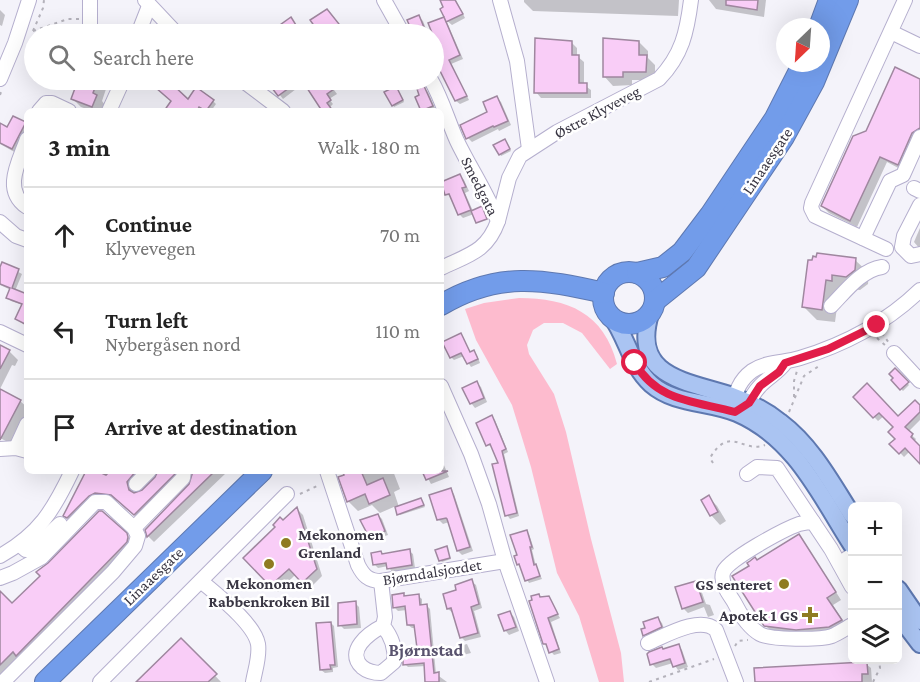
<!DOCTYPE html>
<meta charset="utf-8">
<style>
body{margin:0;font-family:"Crimson Pro",serif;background:#f2f2f2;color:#222}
.controls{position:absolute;right:18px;bottom:18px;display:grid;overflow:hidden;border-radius:9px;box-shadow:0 6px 24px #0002}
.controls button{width:54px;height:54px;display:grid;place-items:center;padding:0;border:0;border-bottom:2px solid #e0e0e0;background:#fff;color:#222;font:30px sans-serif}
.compass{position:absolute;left:776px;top:18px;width:54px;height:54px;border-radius:50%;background:#fff;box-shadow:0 6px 24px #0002;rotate:205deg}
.stop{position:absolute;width:18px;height:18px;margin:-14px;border:4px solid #e11d48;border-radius:50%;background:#fff}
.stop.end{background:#e11d48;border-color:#fff;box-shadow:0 2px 6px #0008}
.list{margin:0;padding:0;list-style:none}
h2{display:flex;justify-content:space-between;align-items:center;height:78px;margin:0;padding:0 24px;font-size:26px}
h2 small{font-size:20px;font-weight:400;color:#767676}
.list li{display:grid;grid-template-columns:39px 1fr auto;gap:18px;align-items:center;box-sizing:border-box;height:96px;padding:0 24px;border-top:2px solid #e0e0e0}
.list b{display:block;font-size:22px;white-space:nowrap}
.list p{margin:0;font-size:20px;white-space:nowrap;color:#767676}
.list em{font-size:20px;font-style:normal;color:#767676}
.icon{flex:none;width:33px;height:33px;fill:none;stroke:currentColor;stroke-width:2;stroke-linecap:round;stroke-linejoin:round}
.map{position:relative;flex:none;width:920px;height:682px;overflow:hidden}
.search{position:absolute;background:#fff;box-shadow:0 6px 24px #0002;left:24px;top:24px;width:420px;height:66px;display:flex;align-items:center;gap:15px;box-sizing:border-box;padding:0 21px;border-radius:33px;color:#767676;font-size:22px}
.panel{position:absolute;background:#fff;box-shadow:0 6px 24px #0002;left:24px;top:108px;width:420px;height:366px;border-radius:9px}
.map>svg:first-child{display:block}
.green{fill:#fdbbce}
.shadow{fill:#0003}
.building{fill:#f9cdf7;stroke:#9f879f;stroke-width:1.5}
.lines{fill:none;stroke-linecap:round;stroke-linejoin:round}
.minor-casing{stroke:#b5afce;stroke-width:16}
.major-casing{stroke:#5e78b0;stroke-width:20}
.highway-casing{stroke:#5e78b0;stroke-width:22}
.path{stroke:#b4b2bb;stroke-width:2;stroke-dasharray:3 4.5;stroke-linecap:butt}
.minor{stroke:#fff;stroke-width:14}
.major{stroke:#aac4f2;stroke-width:16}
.highway{stroke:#729cea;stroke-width:20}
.route{stroke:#e11d48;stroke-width:8}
.poi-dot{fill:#8f7c22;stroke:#fff;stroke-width:2}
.labels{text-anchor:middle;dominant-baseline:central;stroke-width:5;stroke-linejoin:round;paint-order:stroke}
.street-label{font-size:16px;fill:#393643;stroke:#fff}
.poi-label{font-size:16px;font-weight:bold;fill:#393643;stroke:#fff;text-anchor:end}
.neighbourhood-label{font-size:18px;font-weight:bold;fill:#59536e;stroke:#fff}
</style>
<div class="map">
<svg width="920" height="682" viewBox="0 0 920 682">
<rect width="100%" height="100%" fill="#f4f3fa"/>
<!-- green -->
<path class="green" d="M519 298C568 298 604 313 617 364L610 369 582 333 563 323H544L533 330 527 345 529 354 554 394 566 432 591 539 621 653 624 682H599L579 616 557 573 531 467 512 405 476 340 465 309 484 303Z"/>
<!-- shadow -->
<g class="shadow">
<polygon points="447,0 456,0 465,18 452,25 446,20 463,59 451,64 469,100 460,104 456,101 440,68 436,70 434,67 434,57 442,54"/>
<polygon points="524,0 679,0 678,16 533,11 524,2"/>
<polygon points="709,0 766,0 764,17 716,9"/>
<polygon points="0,10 5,15 2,26 0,25"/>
<polygon points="331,15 342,29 335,34 322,34 312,21"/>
<polygon points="419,17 423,21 428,34 417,34 413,31"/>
<polygon points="290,19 297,27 289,33 282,25"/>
<polygon points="102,27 118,33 120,34 99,34"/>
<polygon points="223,29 231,34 220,34"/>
<polygon points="571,42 577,48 577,56 584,62 584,85 591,90 591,98 541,98 536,92"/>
<polygon points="639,42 648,51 648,58 655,65 655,80 632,80 632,85 613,86 604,76"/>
<polygon points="79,80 109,80 102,101 105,105 102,111 92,111 81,107 72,98"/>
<polygon points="155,80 179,80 174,88 188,101 213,101 216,104 211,111 166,111 173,101"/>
<polygon points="268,80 289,80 296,89 283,99"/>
<polygon points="315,80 321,86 331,86 337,94 329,99 333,104 330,107 333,111 320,111 318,109 321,107 307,86"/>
<polygon points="920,81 920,139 904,171 887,162 857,227 829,213 822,206 867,133"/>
<polygon points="424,88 428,92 436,110 423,111 417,98 421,95"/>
<polygon points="398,90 404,102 394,107 393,105"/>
<polygon points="497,98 501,102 511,125 499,131 498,129 472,142 468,138 489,112"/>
<polygon points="13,118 27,124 27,139 18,154 0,144 0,126 8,129"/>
<polygon points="506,142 511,151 501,156 500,154"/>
<polygon points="27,169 27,186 25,184"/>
<polygon points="460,176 464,180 469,191 465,193 473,211 483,210 486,217 477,221 474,214 463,218 459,214 452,198 447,194"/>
<polygon points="920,228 920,249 914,242"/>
<polygon points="855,260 869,273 868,284 860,290 846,288 839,293 835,322 817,320 803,306 809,261"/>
<polygon points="3,264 22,274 15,291 27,297 27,327 17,319 23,305 11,301 8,297 11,290 0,285 0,271"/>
<polygon points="460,335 471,353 473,351 477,355 480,363 471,367 464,356 454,360 451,357"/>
<polygon points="0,346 9,351 18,360 15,366 12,365 0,389"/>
<polygon points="895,370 909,385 903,391 893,380"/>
<polygon points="477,383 481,387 487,402 475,408 471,403"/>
<polygon points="0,391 20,401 27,407 27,415 12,444 0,438"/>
<polygon points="855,397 899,418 920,407 920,420 908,432 916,439 914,442 920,448 920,462 910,451 904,457 892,444 897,439 895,427 884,416 878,421"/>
<polygon points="492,417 495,420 508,452 504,454 519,516 510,519 507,515 500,464 493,447 488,445"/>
<polygon points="441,458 449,477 431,484 424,471 441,471"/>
<polygon points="87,471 93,471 106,477 113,471 149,471 136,485 133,494 143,492 159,474 158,471 185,471 141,521 120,501 102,499 72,522 65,515"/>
<polygon points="194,471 224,471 226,473 154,542 148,536 191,484"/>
<polygon points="345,471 393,471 400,489 394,492 399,507 421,500 425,507 400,515 396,506 380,513 372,505 358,511 348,501"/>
<polygon points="450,490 454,494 473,551 462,555 458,551 449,522 443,524 439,520"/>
<polygon points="708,497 717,506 726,521 720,525 711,515 703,500"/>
<polygon points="297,509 303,515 322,576 310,588 296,574 278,592 245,558"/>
<polygon points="378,515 382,519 388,535 374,540 370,536"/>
<polygon points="526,531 529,534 534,549 532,550 536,566 542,579 529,583 518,564"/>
<polygon points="126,535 133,542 0,677 0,593 12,605 42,576"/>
<polygon points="798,536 805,543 841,600 833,605 847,627 814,636 771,631 764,624 751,566"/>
<polygon points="446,548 451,559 442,562 440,560"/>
<polygon points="409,551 413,554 415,568 392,572 388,566 378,568 374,564 383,555"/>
<polygon points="471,581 476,585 482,608 474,611 481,637 465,641 461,637 453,613 448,609 458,591"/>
<polygon points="696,582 700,587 706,604 710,605 714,615 708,617 704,607 688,613 683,608"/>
<polygon points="393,596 418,596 422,599 422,606 426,605 430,609 436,674 447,682 427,682 426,666 408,667 405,664 418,652 416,628 412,628 408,625 407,610 398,611 394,607"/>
<polygon points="548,597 560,618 551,622 561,653 554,655 545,644 541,598"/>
<polygon points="355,603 359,607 361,628 344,629 340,625"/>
<polygon points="510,613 514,617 519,631 509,635 505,630"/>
<polygon points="658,619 662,623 665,631 648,639 644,635"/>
<polygon points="331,623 334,626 338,667 333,668 333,672 325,673 321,670"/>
<polygon points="181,640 221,682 137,682"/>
<polygon points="467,644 471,653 463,655 459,646"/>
<polygon points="678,646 682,650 688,667 678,670 673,663 656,668 652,664 663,650"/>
<polygon points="866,664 871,668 872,682 757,682"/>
</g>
<!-- building -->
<g class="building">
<polygon points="440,0 455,0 463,14 446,22 444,17 460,55 449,60 467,96 455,101 437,65 434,66 434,55 440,53 428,23 444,17 440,9 443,7"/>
<polygon points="726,0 758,0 757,10 726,5"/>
<polygon points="327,9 339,24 325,34 320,34 310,20"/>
<polygon points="419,15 425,30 417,34 415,30 412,31 407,20"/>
<polygon points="291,17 296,25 286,33 280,25"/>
<polygon points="535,38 572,41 572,55 579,55 579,83 587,83 587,93 534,93"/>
<polygon points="603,38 639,41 639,55 647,55 646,72 623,72 623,77 603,77"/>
<polygon points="895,67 920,79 920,128 912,133 898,165 880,157 850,221 821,206 853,136 866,131"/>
<polygon points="78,80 98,80 93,93 97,95 92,107 71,99"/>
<polygon points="159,80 175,80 172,84 188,99 196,87 214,100 206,111 199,107 197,111 164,111 171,101 155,87"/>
<polygon points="266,80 289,80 293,85 278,96"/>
<polygon points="313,80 317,80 320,85 328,80 334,89 327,94 331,100 327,103 333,111 322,111 305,85"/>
<polygon points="396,86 403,100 392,106 384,92"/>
<polygon points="424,86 433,106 421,111 415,97 419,95 417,89"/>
<polygon points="497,96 508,121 494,127 493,126 466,139 460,125 487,112 483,102"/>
<polygon points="13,116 26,122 12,149 0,143 0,123 7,127"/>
<polygon points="505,139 510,149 499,155 493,145"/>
<polygon points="460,174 466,187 462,188 471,210 458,215 449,194 445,195 441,182"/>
<polygon points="482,206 487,219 476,223 471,211"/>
<polygon points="817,253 856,258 855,270 846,277 832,275 832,281 826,280 822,310 802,307 808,260 812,260 813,256 816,257"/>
<polygon points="2,262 19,269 12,288 27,294 27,325 15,319 22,304 6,298 10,288 0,284 0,267"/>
<polygon points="461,333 470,352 474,350 478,359 467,364 461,353 450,358 442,342"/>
<polygon points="0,345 10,350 0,369"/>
<polygon points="895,368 909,382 900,390 891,380 893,378 889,374"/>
<polygon points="477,381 484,398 470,404 462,388"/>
<polygon points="867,383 898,416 915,400 920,405 920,412 905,427 913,434 911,437 920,446 920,464 905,448 899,454 889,444 895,439 888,432 893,427 879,413 873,418 853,397"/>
<polygon points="0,389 21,400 0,440"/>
<polygon points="492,415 506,449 502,451 517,513 505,516 492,464 498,463 490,444 486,446 476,423"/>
<polygon points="86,471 97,471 106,475 110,471 136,471 127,482 129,490 134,493 142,490 155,477 158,471 175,471 175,474 134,515 111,495 95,493 89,496 67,518 63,516"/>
<polygon points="193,471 215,471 147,537 145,530 189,484"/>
<polygon points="343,471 361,471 367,485 383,478 390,495 369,504 365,494 347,502 338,477 344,475"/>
<polygon points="422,471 448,471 426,480"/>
<polygon points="451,488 470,547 457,551 447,519 446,518 437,520 429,495"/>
<polygon points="709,495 718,512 710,516 701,500"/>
<polygon points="421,498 424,505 397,515 395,507"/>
<polygon points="297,507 317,569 302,583 289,569 270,586 243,558 275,527 273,525 280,517 283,520"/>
<polygon points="99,511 102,511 127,533 128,537 127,542 16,656 13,652 0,665 0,591 12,603 40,576 36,572 48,563"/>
<polygon points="378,514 385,531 369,537 360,520"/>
<polygon points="527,530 532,547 530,547 534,565 536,564 540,576 525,581 519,564 517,565 514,556 517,555 510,535"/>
<polygon points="799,534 836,592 827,598 842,620 829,627 796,630 764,626 732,576 749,566 747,563 750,561 755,557 757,560"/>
<polygon points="447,546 450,558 439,561 435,550"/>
<polygon points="410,549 412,565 387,569 386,563 373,565 371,553 381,551 382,554"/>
<polygon points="472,579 479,604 471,607 478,633 460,638 451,608 447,609 443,594 456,590 455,585"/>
<polygon points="696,581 703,602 682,609 675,587"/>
<polygon points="404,593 404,596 419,594 420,605 427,604 434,673 439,672 439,682 425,682 424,663 403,665 403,651 416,650 417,648 414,625 407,625 405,606 393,608 392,595"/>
<polygon points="539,594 540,597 549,596 558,614 548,618 559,649 549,653 546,644 543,644 529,601 532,600 531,596"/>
<polygon points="356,601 357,624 338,626 338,603"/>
<polygon points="510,611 516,627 504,631 498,615"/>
<polygon points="658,617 662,627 643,636 641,629 645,628 643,622"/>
<polygon points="331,622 335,665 330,665 331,669 320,670 316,623"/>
<polygon points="181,638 217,674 208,682 136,682"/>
<polygon points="679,644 685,663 673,667 670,659 650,665 647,654 649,652 662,647 663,649"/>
<polygon points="864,662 867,663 868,674 862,674 862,682 755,682 754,668"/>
</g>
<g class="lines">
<!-- minor casing -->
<g class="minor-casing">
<g id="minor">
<polyline points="145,0 177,34"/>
<polyline points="384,0 403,34"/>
<polyline points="500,0 517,61 529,149"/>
<polyline points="90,28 90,0"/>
<polyline points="891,32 920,46"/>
<polyline points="138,34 149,6"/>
<polyline points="0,79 15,43 29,0"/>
<polyline points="242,80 283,111"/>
<path d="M431 80C442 99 448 121 457 141 470 168 487 193 498 221 487 252 468 255 441 268"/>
<polyline points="39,111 46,103 52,103 69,111"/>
<polyline points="109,111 123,80"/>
<path d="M27 139C19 162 2 190 27 207"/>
<polyline points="914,188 920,191"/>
<polyline points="920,205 904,236 902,247 911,256 920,254"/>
<path d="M498 221 509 178 520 156 557 132 659 79C682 55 687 32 691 0"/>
<polyline points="0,222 16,236 27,240"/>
<polyline points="863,238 890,181 903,175 920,137"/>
<polyline points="886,249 815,216 811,208 812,203 905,0"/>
<path d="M831 306C845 292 861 270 882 267"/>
<polyline points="0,332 27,345"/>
<polyline points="894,353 920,381"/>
<polyline points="441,386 471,454 489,504 505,561 547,682"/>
<path d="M735 407C734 393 740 380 752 371 767 361 784 363 800 358 846 344 886 323 920 290"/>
<path d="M741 408C751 402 752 394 760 386 768 377 778 373 785 363"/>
<polyline points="16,448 27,424"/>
<polyline points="0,449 16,448 27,451"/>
<path d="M327 471 358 565C363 575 368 581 381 581L505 561"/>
<polyline points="747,474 757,467 777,468 813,522"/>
<polyline points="136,484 149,471"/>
<polyline points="134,528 183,478 184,471"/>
<polyline points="20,545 26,550 32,550 60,524"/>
<path d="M0 556C39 534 53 511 72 471"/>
<polyline points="840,563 852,555"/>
<polyline points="0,578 13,573 42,557 95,502 106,502 134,528 138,536 135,546 113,572 3,682"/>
<path d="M201 581C217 595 254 623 258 644 260 656 255 670 253 682"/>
<path d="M381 581 385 617 383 626C369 633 345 651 362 667 368 672 374 673 381 673L394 662C396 648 392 637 383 626"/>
<path d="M852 587 831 549 813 522C808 522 803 523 799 524 785 529 726 560 723 573 720 583 729 594 734 602 740 614 748 627 760 634 770 640 821 640 832 636 839 633 846 628 852 625"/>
<path d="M648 643C665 636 700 615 716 630L736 682"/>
<polyline points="100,682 287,494"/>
</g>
</g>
<!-- major casing -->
<g class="major-casing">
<g id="major">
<path d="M650 314C631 378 688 381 732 396 749 402 766 411 780 422 812 446 831 482 852 515"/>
<path d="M612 317C627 338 631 366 651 384 675 405 709 401 737 413 795 438 820 495 852 545"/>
<polyline points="898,589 920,621"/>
<polyline points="898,615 920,644"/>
</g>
</g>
<!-- highway casing -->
<g class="highway-casing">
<g id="highway">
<polyline points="819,27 829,0"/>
<circle cx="629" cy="298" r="26"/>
<polyline points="637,273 663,267 682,252 710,215 775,118 803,63"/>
<polyline points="655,301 696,268 784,137 814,82 848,0"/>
<path d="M441 305C498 271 543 279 604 293"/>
<polyline points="45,682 262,471"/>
</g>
</g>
<!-- path -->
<g class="path">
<polyline points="33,31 43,8 44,0"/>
<polyline points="33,31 68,19 79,19"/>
<polyline points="0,95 2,89"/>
<polyline points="882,333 889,343"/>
<polyline points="877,338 885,345"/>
<polyline points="794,397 794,381 797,371"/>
<polyline points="789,412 804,376 819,366"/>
<path d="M713 463 710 458C730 424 743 454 765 445"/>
<polyline points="300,494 319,485"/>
<polyline points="735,646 738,641 748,640"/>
<polyline points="649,682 714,659"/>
<polyline points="873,682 880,668 879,660"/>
</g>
<!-- minor -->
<use href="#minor" class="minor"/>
<!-- major -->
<use href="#major" class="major"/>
<!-- highway -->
<use href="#highway" class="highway"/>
</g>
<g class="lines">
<!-- route -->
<path class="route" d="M635 363C657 402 696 401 735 412L749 403 760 386 779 372 785 363 828 349 877 325"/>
</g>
<!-- markers -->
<g class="poi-dot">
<circle cx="286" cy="543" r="6"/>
<circle cx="269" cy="564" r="6"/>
<circle cx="784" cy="584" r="6"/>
<path d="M807 606h6v6h6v6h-6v6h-6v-6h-6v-6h6z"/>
</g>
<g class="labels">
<!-- street labels -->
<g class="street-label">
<text transform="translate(597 112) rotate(-28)">Østre Klyveveg</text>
<text transform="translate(767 161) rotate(-56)">Linaaesgate</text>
<text transform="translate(480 186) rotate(63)">Smedgata</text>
<text transform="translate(432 572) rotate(-9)">Bjørndalsjordet</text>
<text transform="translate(153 576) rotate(-44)">Linaaesgate</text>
</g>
<!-- poi labels -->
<g class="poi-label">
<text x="298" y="534" text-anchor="start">Mekonomen<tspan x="298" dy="18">Grenland</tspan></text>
<text x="269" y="583" text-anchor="middle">Mekonomen<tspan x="269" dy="18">Rabbenkroken Bil</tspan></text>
<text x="772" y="584">GS senteret</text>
<text x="798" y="615">Apotek 1 GS</text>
</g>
<!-- neighbourhood labels -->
<g class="neighbourhood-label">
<text x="426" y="650">Bjørnstad</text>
</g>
</g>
</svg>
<div class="controls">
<button>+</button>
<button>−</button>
<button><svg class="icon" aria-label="layers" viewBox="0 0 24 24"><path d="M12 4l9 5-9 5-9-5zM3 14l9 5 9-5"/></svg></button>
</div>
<svg class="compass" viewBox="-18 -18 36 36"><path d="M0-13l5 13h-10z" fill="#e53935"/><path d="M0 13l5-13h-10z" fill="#767676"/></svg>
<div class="stop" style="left:635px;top:363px"></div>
<div class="stop end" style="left:877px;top:325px"></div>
<div class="search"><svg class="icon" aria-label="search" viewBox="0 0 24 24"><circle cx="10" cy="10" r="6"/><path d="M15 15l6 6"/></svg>Search here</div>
<section class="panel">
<h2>3 min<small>Walk · 180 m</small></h2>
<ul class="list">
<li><svg class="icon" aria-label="ahead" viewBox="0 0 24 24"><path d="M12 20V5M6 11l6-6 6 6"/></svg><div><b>Continue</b><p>Klyvevegen</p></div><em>70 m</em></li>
<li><svg class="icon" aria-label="left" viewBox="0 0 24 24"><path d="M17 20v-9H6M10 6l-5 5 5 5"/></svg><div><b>Turn left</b><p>Nybergåsen nord</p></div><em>110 m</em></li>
<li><svg class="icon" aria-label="arrive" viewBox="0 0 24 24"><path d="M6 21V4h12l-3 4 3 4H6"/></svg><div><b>Arrive at destination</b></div></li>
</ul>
</section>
</div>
